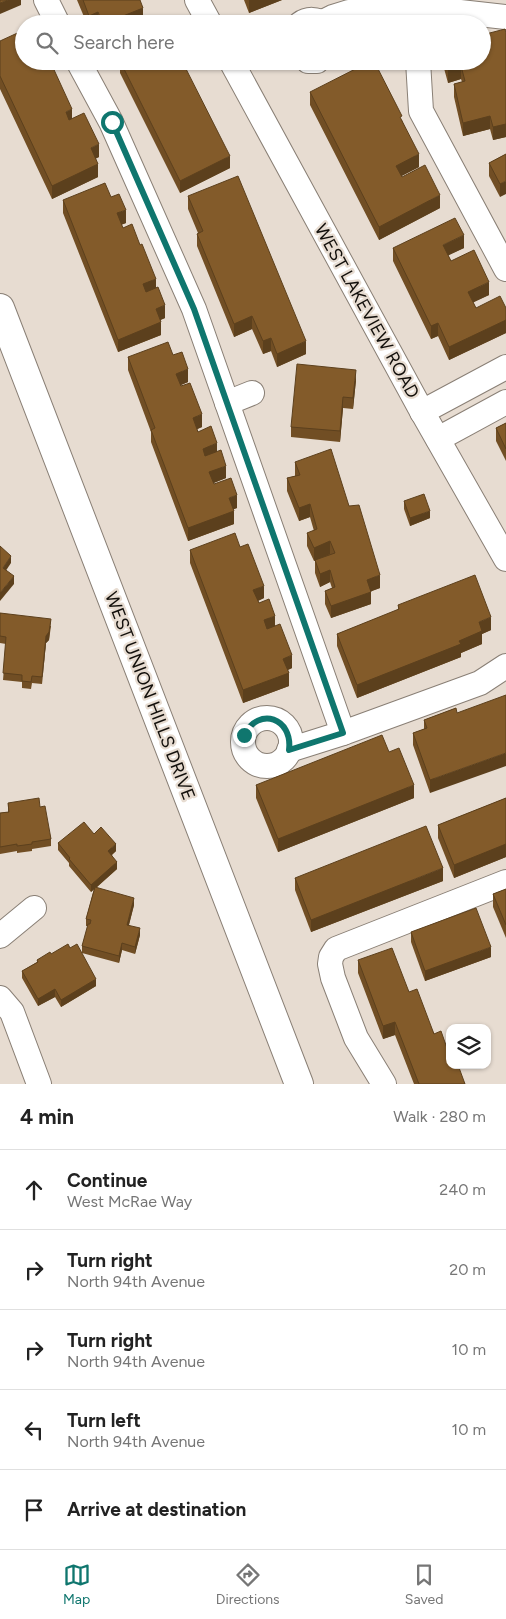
<!DOCTYPE html>
<meta charset="utf-8">
<style>
body{margin:0;font-family:Figtree,sans-serif;background:#f2f2f2;color:#222}
.controls{position:absolute;right:15px;bottom:15px;display:grid;overflow:hidden;border-radius:10px;box-shadow:0 1px 4px #0004}
.controls button{width:45px;height:45px;display:grid;place-items:center;padding:0;border:0;border-bottom:1px solid #e0e0e0;background:#fff;color:#222;font:25px sans-serif}
.stop{position:absolute;width:15px;height:15px;margin:-11px;border:4px solid #0f766e;border-radius:50%;background:#fff}
.stop.end{background:#0f766e;border-color:#fff;box-shadow:0 1px 5px #0008}
.list{margin:0;padding:0;list-style:none}
h2{display:flex;justify-content:space-between;align-items:center;height:65px;margin:0;padding:0 20px;font-size:21px}
h2 small{font-size:16px;font-weight:400;color:#767676}
.list li{display:grid;grid-template-columns:32px 1fr auto;gap:15px;align-items:center;box-sizing:border-box;height:80px;padding:0 20px;border-top:1px solid #e0e0e0}
.list b{display:block;font-size:19px;white-space:nowrap}
.list p{margin:0;font-size:16px;white-space:nowrap;color:#767676}
.list em{font-size:16px;font-style:normal;color:#767676}
.icon{flex:none;width:28px;height:28px;fill:none;stroke:currentColor;stroke-width:2;stroke-linecap:round;stroke-linejoin:round}
.map{position:relative;flex:none;width:506px;height:1084px;overflow:hidden}
.search{position:absolute;background:#fff;box-shadow:0 1px 4px #0004;left:15px;right:15px;top:15px;height:55px;display:flex;align-items:center;gap:12px;box-sizing:border-box;padding:0 18px;border-radius:28px;color:#767676;font-size:19px}
.sheet{height:465px;background:#fff}
nav{display:flex;justify-content:space-around;align-items:center;box-sizing:border-box;height:70px;border-top:1px solid #e0e0e0;background:#fff;font-size:14px;color:#767676}
nav a{display:grid;justify-items:center;gap:2px}
nav .on{color:#0f766e}
.map>svg:first-child{display:block}
.lines{fill:none;stroke-linecap:round;stroke-linejoin:round}
.minor-casing{stroke:#897f75;stroke-width:26}
.major-casing{stroke:#897f75;stroke-width:30}
.minor{stroke:#fff;stroke-width:24}
.major{stroke:#fff;stroke-width:28}
.wall{fill:#714e24}
.shaded-wall{fill:#5c401d}
.building{fill:#835b2a;stroke:#5c401d}
.route{stroke:#0f766e;stroke-width:6}
.labels{text-anchor:middle;dominant-baseline:central;stroke-width:4.5;stroke-linejoin:round;paint-order:stroke}
.street-label{font-size:18px;fill:#120f0b;stroke:#e7dcd1}
</style>
<div class="map">
<svg width="506" height="1084" viewBox="0 0 506 1084">
<rect width="100%" height="100%" fill="#e7dcd1"/>
<g class="lines">
<!-- minor casing -->
<g class="minor-casing">
<g id="minor">
<polyline points="46,0 58,24"/>
<polyline points="197,0 210,24"/>
<polyline points="323,22 333,17 349,12 415,7 506,17"/>
<path d="M300 24C308 18 317 19 325 24"/>
<polyline points="78,61 111,122 194,309 343,733"/>
<polyline points="231,61 420,408 506,559"/>
<polyline points="308,61 317,61"/>
<polyline points="418,61 421,111 506,269"/>
<polyline points="227,403 252,393"/>
<polyline points="422,412 506,367"/>
<polyline points="438,439 506,402"/>
<circle cx="267" cy="742" r="24"/>
<polyline points="289,750 343,733 480,683 506,666"/>
<polyline points="0,936 34,908"/>
<polyline points="0,998 12,1012 39,1084"/>
<polyline points="384,1084 356,1038 333,978 330,964 331,957 336,949 506,882"/>
</g>
</g>
<!-- major casing -->
<g class="major-casing">
<polyline id="major" points="0,308 299,1084"/>
</g>
<!-- minor -->
<use href="#minor" class="minor"/>
<!-- major -->
<use href="#major" class="major"/>
</g>
<!-- wall -->
<g class="wall">
<polygon points="77,0 140,0 143,21 135,24 87,24"/>
<polygon points="244,0 282,0 249,13"/>
<polygon points="506,33 506,137 493,140 490,129 463,136 454,97 454,84 462,82 461,79 448,83 442,61 482,61"/>
<polygon points="0,41 72,119 99,157 96,158 98,177 52,199 0,89"/>
<polygon points="120,61 182,61 230,168 180,193 120,73"/>
<polygon points="310,92 402,120 419,167 401,176 440,208 379,240 310,105"/>
<polygon points="506,154 500,197 489,176 489,163"/>
<polygon points="188,196 306,354 277,367 271,351 263,354 252,329 234,337 197,246 197,234 198,233 188,209"/>
<polygon points="111,197 126,223 121,225 156,288 165,318 160,320 161,335 118,352 63,213 63,200"/>
<polygon points="393,248 464,248 448,255 451,261 489,295 473,302 476,308 506,308 506,333 449,360 438,336 431,339 393,261"/>
<polygon points="173,355 188,382 181,385 202,427 197,429 198,432 217,451 226,478 213,483 237,508 233,509 234,524 188,541 151,442 151,432 128,370 128,357"/>
<polygon points="356,380 353,409 343,408 340,442 291,437 291,427"/>
<polygon points="506,423 506,461 496,441 496,428"/>
<polygon points="295,462 349,506 380,588 371,591 371,604 331,618 325,604 325,591 332,588 330,582 320,587 315,573 315,560 314,561 307,546 307,533 314,531 310,517 299,521 287,491 287,478 295,476"/>
<polygon points="404,501 430,518 410,526 404,509"/>
<polygon points="240,547 264,598 258,601 259,603 275,626 292,668 288,670 289,686 243,703 190,563 190,550"/>
<polygon points="398,605 491,630 482,634 482,644 461,653 461,657 357,698 337,646 337,634 398,610"/>
<polygon points="0,613 51,626 49,640 46,643 42,684 32,683 31,689 22,688 22,682 3,680 6,644 0,643"/>
<polygon points="456,708 430,793 413,745 413,733 424,729 424,720"/>
<polygon points="389,752 414,798 278,852 256,798 256,785"/>
<polygon points="506,798 506,857 454,878 438,838 438,825"/>
<polygon points="8,803 40,807 51,839 51,846 32,849 32,851 17,853 17,851 0,854 0,813 8,812"/>
<polygon points="94,834 116,851 112,855 117,869 96,888 134,905 129,925 140,935 135,954 122,950 119,963 82,953 82,946 88,926 86,926 86,919 94,889 91,892 69,866 69,863 58,850 58,843"/>
<polygon points="295,878 443,881 311,932 295,890"/>
<polygon points="506,889 506,938 493,907 493,894"/>
<polygon points="411,932 491,957 425,981 411,942"/>
<polygon points="70,948 96,986 61,1007 55,997 38,1006 22,978 22,971 37,962 37,960"/>
<polygon points="358,960 409,992 465,1084 414,1084 395,1035 383,1039 358,973"/>
</g>
<!-- shaded-wall -->
<g class="shaded-wall">
<polygon points="8,0 21,0 21,5 0,14 0,3"/>
<polygon points="249,0 282,0 249,13"/>
<polygon points="143,8 143,21 135,24 104,24"/>
<polygon points="98,12 98,24 89,24 89,16"/>
<polygon points="461,66 461,79 448,83 448,70"/>
<polygon points="72,109 72,122 66,125 66,112"/>
<polygon points="490,116 490,129 463,136 463,123"/>
<polygon points="506,124 506,137 493,140 493,127"/>
<polygon points="99,144 99,157 91,161 91,148"/>
<polygon points="419,154 419,167 396,179 396,166"/>
<polygon points="230,156 230,168 180,193 180,181"/>
<polygon points="98,164 98,177 52,199 52,186"/>
<polygon points="506,181 506,194 500,197 500,184"/>
<polygon points="440,195 440,208 379,240 379,227"/>
<polygon points="126,210 126,223 117,226 117,213"/>
<polygon points="464,235 464,248 443,258 443,245"/>
<polygon points="156,279 156,292 143,297 143,284"/>
<polygon points="489,282 489,295 468,305 468,292"/>
<polygon points="165,305 165,318 156,322 156,309"/>
<polygon points="252,316 252,329 234,337 234,324"/>
<polygon points="506,320 506,333 449,360 449,347"/>
<polygon points="161,322 161,335 118,352 118,340"/>
<polygon points="438,323 438,336 431,339 431,326"/>
<polygon points="271,338 271,351 263,354 263,341"/>
<polygon points="306,341 306,354 277,367 277,354"/>
<polygon points="188,369 188,382 176,387 176,374"/>
<polygon points="356,370 356,380 353,409 353,398"/>
<polygon points="343,397 343,408 340,442 340,431"/>
<polygon points="202,414 202,427 193,431 193,418"/>
<polygon points="217,443 217,456 203,462 203,449"/>
<polygon points="226,466 226,478 209,485 209,472"/>
<polygon points="237,495 237,508 229,511 229,498"/>
<polygon points="310,504 310,517 299,521 299,508"/>
<polygon points="234,511 234,524 188,541 188,528"/>
<polygon points="430,511 430,518 410,526 410,518"/>
<polygon points="330,541 330,554 314,561 314,548"/>
<polygon points="11,556 11,563 3,575 3,568"/>
<polygon points="330,570 330,582 320,587 320,574"/>
<polygon points="380,575 380,588 367,593 367,580"/>
<polygon points="14,576 14,584 0,601 0,593"/>
<polygon points="264,586 264,598 253,603 253,590"/>
<polygon points="371,592 371,604 331,618 331,606"/>
<polygon points="275,616 275,629 264,633 264,620"/>
<polygon points="491,617 491,630 482,634 482,644 461,653 461,657 357,698 357,685 459,641 479,622"/>
<polygon points="51,619 49,640 46,643 42,684 46,636"/>
<polygon points="292,655 292,668 283,672 283,659"/>
<polygon points="289,673 289,686 243,703 243,690"/>
<polygon points="506,753 506,766 430,793 430,780"/>
<polygon points="414,785 414,798 278,852 278,839"/>
<polygon points="116,844 116,851 108,858 108,851"/>
<polygon points="506,844 506,857 454,878 454,865"/>
<polygon points="117,862 117,869 91,892 91,885"/>
<polygon points="443,868 443,881 311,932 311,920"/>
<polygon points="134,898 134,905 127,932 127,925"/>
<polygon points="140,928 140,935 135,954 135,947"/>
<polygon points="122,943 122,950 119,963 119,956"/>
<polygon points="491,947 491,957 425,981 425,971"/>
<polygon points="96,979 96,986 61,1007 61,1000"/>
<polygon points="55,989 55,997 38,1006 38,999"/>
<polygon points="395,1022 395,1035 383,1039 383,1026"/>
</g>
<!-- building -->
<g class="building">
<polygon points="0,0 8,0 0,3"/>
<polygon points="83,0 140,0 143,8 103,24 98,12 89,16"/>
<polygon points="161,19 163,24 152,24"/>
<polygon points="505,29 506,33 506,124 493,127 490,116 463,123 454,84 465,81 461,66 448,70 445,61 482,61 482,35"/>
<polygon points="24,30 24,61 50,61 72,109 66,112 69,120 84,113 99,144 91,148 98,164 52,186 0,76 0,41"/>
<polygon points="120,61 182,61 230,156 180,181"/>
<polygon points="371,61 374,61 402,116 400,117 419,154 396,166 402,177 425,165 440,195 379,227 310,92"/>
<polygon points="506,154 506,181 500,184 489,163"/>
<polygon points="238,176 306,341 277,354 271,338 263,341 252,316 234,324 197,234 203,231 188,196"/>
<polygon points="105,183 111,197 119,194 126,210 117,213 123,228 132,224 140,245 142,244 156,279 143,284 146,292 158,287 165,305 156,309 161,322 118,340 63,200"/>
<polygon points="455,218 464,235 443,245 451,261 474,250 489,282 468,292 476,308 500,296 506,308 506,320 449,347 438,323 431,326 393,248"/>
<polygon points="168,342 173,355 182,352 188,369 176,374 181,386 190,383 202,414 193,418 198,432 211,426 217,443 203,449 205,456 221,450 226,466 209,472 214,484 231,478 237,495 229,498 234,511 188,528 151,430 155,428 128,357"/>
<polygon points="297,364 356,370 353,398 343,397 340,431 291,427"/>
<polygon points="506,423 506,449 496,428"/>
<polygon points="331,449 349,506 359,505 380,575 367,580 371,592 331,606 325,591 335,587 330,570 320,574 315,560 335,553 330,541 314,548 307,533 317,529 310,504 299,508 287,478 300,475 295,462"/>
<polygon points="424,494 430,511 410,518 404,501"/>
<polygon points="235,533 240,547 248,544 264,586 253,590 259,603 269,599 275,616 264,620 267,629 280,624 292,655 283,659 289,673 243,690 190,550"/>
<polygon points="0,546 11,556 3,568 14,576 0,593"/>
<polygon points="475,575 491,617 479,622 482,631 459,641 461,644 357,685 337,634 399,609 398,605"/>
<polygon points="0,613 51,619 49,632 46,636 42,677 32,676 31,682 22,681 22,675 3,673 6,637 0,636"/>
<polygon points="506,695 506,753 430,780 413,733 427,728 424,720 456,708 457,713"/>
<polygon points="382,735 389,752 399,748 414,785 278,839 256,785"/>
<polygon points="39,798 40,807 45,806 51,839 32,842 32,844 17,846 17,844 0,847 0,813 9,812 8,803"/>
<polygon points="506,798 506,844 454,865 438,825"/>
<polygon points="84,822 94,834 101,827 116,844 108,851 117,862 91,885 69,859 70,858 58,843"/>
<polygon points="426,826 443,868 311,920 295,878"/>
<polygon points="95,887 134,898 127,925 140,928 135,947 122,943 119,956 82,946 88,924 90,924 91,920 86,919"/>
<polygon points="506,889 506,925 493,894"/>
<polygon points="476,908 491,947 425,971 411,932"/>
<polygon points="68,944 70,948 77,944 96,979 61,1000 55,989 38,999 22,971 38,962 37,960 50,952 51,954"/>
<polygon points="392,948 409,992 417,989 434,1034 441,1031 448,1051 450,1050 450,1065 458,1065 465,1084 419,1084 395,1022 383,1026 358,960"/>
</g>
<g class="lines">
<!-- route -->
<path class="route" d="M112 122 194 309 343 733 289 750C293 718 259 706 244 735"/>
</g>
<g class="labels">
<!-- street labels -->
<g class="street-label">
<text transform="translate(367 311) rotate(61)">WEST LAKEVIEW ROAD</text>
<text transform="translate(150 696) rotate(69)">WEST UNION HILLS DRIVE</text>
</g>
</g>
</svg>
<div class="controls">
<button><svg class="icon" aria-label="layers" viewBox="0 0 24 24"><path d="M12 4l9 5-9 5-9-5zM3 14l9 5 9-5"/></svg></button>
</div>
<div class="stop" style="left:112px;top:122px"></div>
<div class="stop end" style="left:244px;top:735px"></div>
<div class="search"><svg class="icon" aria-label="search" viewBox="0 0 24 24"><circle cx="10" cy="10" r="6"/><path d="M15 15l6 6"/></svg>Search here</div>
</div>
<section class="sheet">
<h2>4 min<small>Walk · 280 m</small></h2>
<ul class="list">
<li><svg class="icon" aria-label="ahead" viewBox="0 0 24 24"><path d="M12 20V5M6 11l6-6 6 6"/></svg><div><b>Continue</b><p>West McRae Way</p></div><em>240 m</em></li>
<li><svg class="icon" aria-label="right" viewBox="0 0 24 24"><path d="M7 20v-9h11M14 6l5 5-5 5"/></svg><div><b>Turn right</b><p>North 94th Avenue</p></div><em>20 m</em></li>
<li><svg class="icon" aria-label="right" viewBox="0 0 24 24"><path d="M7 20v-9h11M14 6l5 5-5 5"/></svg><div><b>Turn right</b><p>North 94th Avenue</p></div><em>10 m</em></li>
<li><svg class="icon" aria-label="left" viewBox="0 0 24 24"><path d="M17 20v-9H6M10 6l-5 5 5 5"/></svg><div><b>Turn left</b><p>North 94th Avenue</p></div><em>10 m</em></li>
<li><svg class="icon" aria-label="arrive" viewBox="0 0 24 24"><path d="M6 21V4h12l-3 4 3 4H6"/></svg><div><b>Arrive at destination</b></div></li>
</ul>
</section>
<nav>
<a class="on"><svg class="icon" aria-label="map" viewBox="0 0 24 24"><path d="M3 6l6-2 6 2 6-2v14l-6 2-6-2-6 2zM9 4v14M15 6v14"/></svg>Map</a>
<a><svg class="icon" aria-label="directions" viewBox="0 0 24 24"><path d="M12 3l9 9-9 9-9-9zM9 14v-3h6M13 9l2 2-2 2"/></svg>Directions</a>
<a><svg class="icon" aria-label="saved" viewBox="0 0 24 24"><path d="M7 4h10v16l-5-4-5 4z"/></svg>Saved</a>
</nav>
